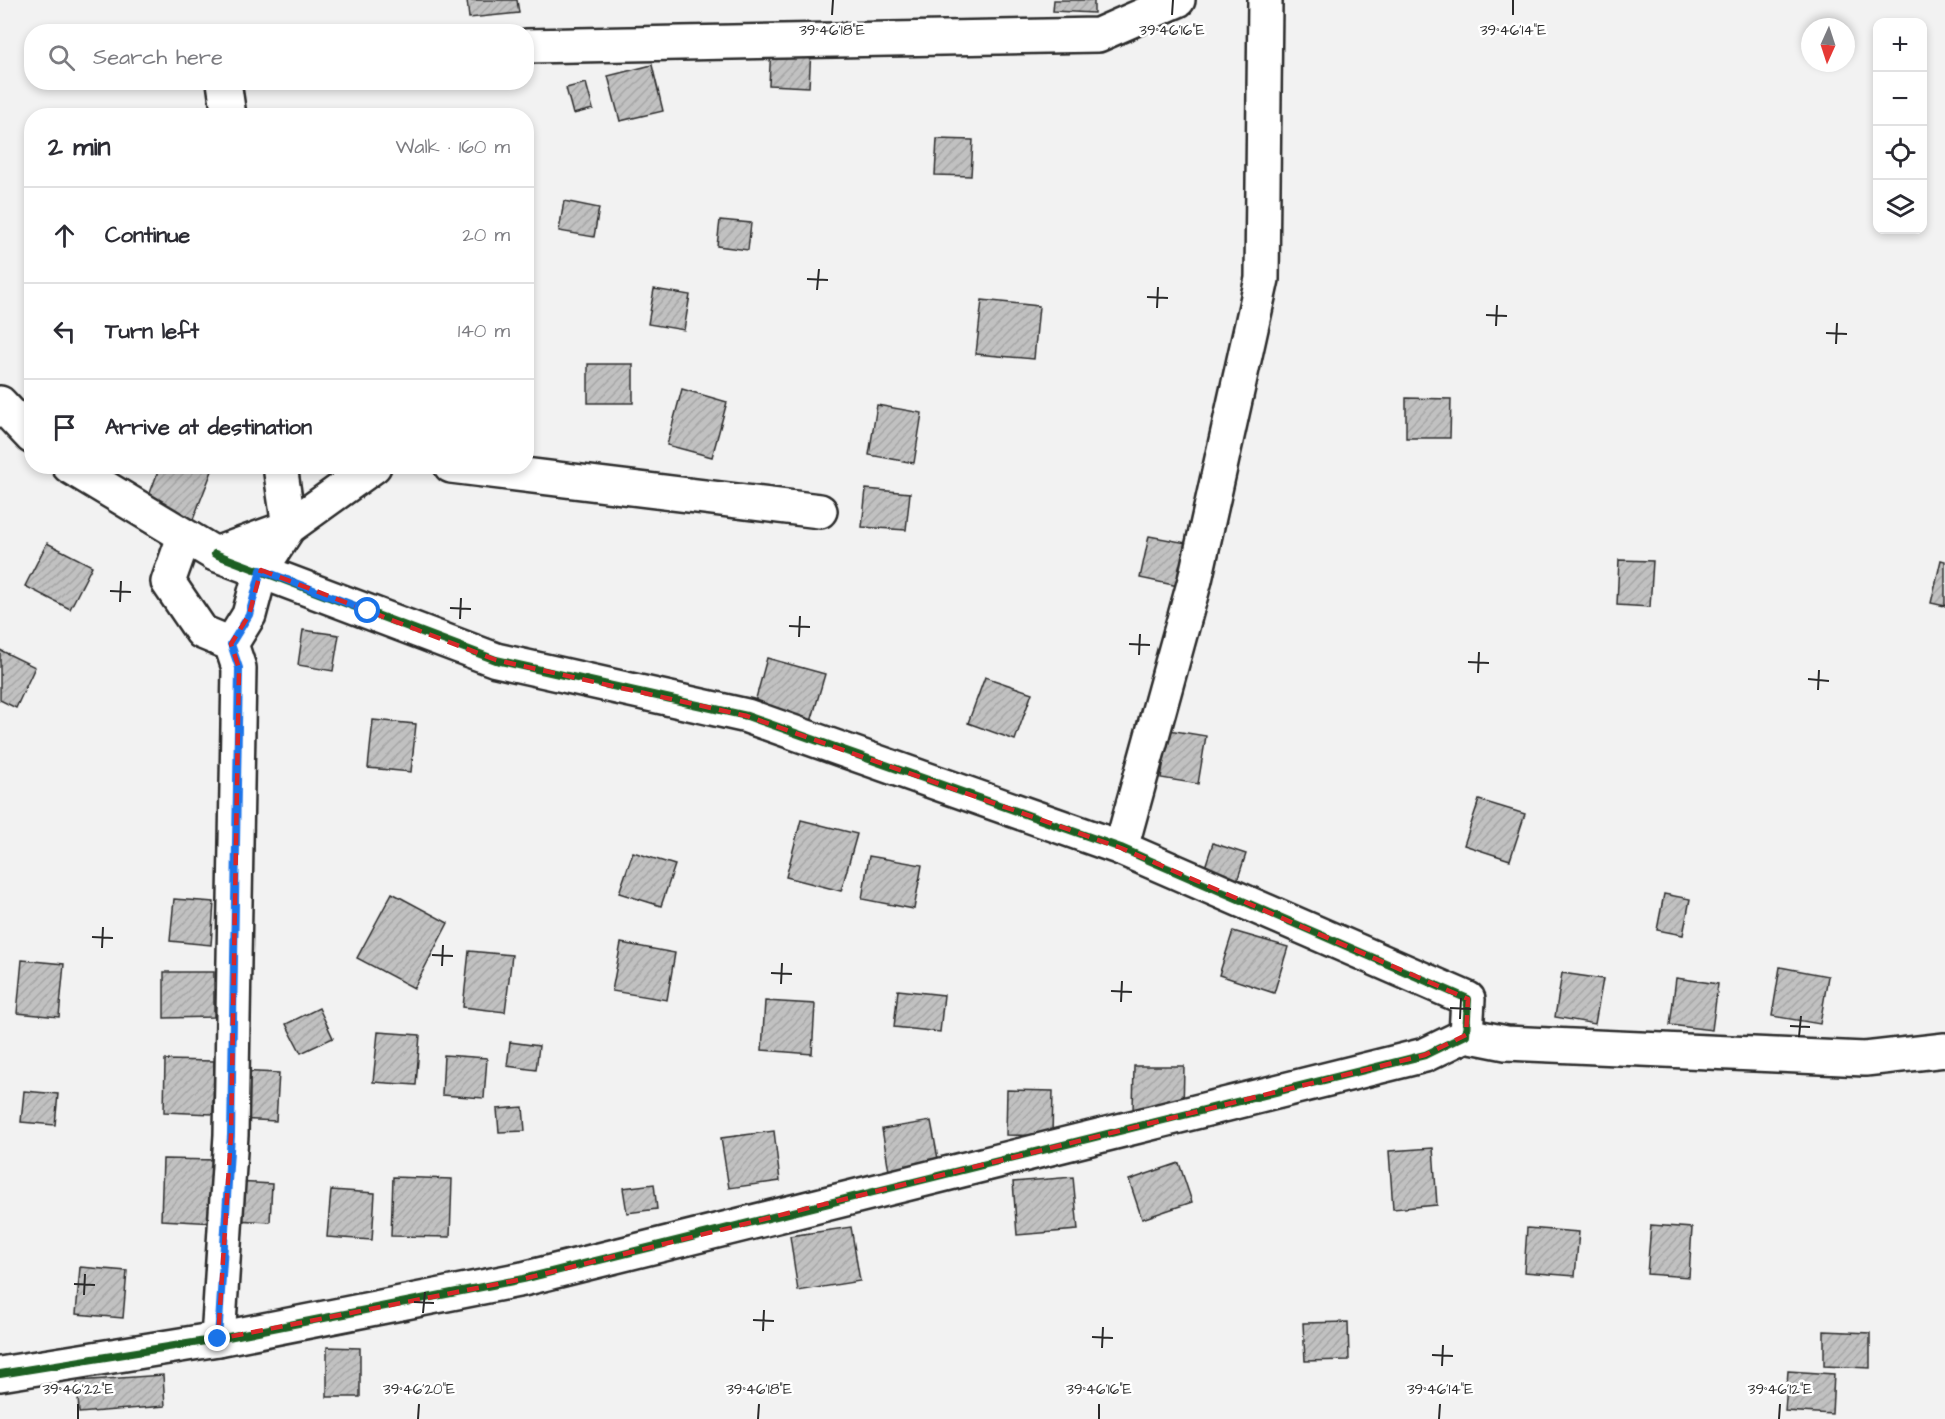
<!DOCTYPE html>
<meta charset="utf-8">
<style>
body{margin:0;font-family:"Architects Daughter",sans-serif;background:#f7f7f7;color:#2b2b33}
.controls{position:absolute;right:18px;top:18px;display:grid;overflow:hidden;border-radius:12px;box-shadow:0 3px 9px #0003}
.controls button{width:54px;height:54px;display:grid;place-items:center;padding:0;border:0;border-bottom:2px solid #e1e1e2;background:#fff;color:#2b2b33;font:30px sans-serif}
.compass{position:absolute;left:1801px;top:18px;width:54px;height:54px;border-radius:50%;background:#fff;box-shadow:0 3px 9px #0003;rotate:183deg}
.stop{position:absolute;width:18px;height:18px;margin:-14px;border:4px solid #1a73e8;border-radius:50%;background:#fff}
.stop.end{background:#1a73e8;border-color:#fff;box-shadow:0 2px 6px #0008}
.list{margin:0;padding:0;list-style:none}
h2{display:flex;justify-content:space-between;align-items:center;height:78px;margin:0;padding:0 24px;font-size:26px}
h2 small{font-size:20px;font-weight:400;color:#7c7c81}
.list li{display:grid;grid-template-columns:39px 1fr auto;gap:18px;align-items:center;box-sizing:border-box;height:96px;padding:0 24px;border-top:2px solid #e1e1e2}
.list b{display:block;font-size:22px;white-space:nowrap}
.list em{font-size:20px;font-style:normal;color:#7c7c81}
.icon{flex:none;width:33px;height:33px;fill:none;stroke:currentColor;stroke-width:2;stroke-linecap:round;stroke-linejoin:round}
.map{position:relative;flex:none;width:1945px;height:1419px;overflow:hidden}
.search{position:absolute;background:#fff;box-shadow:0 3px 9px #0003;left:24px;top:24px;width:510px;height:66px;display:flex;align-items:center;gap:15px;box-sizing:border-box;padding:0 21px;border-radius:24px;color:#7c7c81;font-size:22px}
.panel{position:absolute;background:#fff;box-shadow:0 3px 9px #0003;left:24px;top:108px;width:510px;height:366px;border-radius:24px}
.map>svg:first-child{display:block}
.building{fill:url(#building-hatch);stroke:#2b2b2b;stroke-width:1.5}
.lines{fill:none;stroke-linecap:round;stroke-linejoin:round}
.minor-casing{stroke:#2b2b2b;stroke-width:38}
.minor{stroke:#fff;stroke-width:33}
.cycleway-casing{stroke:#fff;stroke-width:11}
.cycleway{stroke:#1b5e20;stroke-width:8}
.route{stroke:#1a73e8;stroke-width:8}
.marked{fill:none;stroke:#d62828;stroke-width:4.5;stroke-dasharray:12 8;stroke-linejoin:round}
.ticks{fill:none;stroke:#2b2b2b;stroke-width:2}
.ticks-label{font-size:15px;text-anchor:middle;fill:#2b2b2b;stroke:#fff;stroke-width:5;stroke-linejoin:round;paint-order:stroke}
</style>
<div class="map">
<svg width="1945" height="1419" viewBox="0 0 1945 1419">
<defs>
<pattern id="building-hatch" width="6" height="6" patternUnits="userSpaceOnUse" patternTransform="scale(1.5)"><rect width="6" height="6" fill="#c1c1c1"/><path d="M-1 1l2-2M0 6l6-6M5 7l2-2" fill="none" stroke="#a6a6a6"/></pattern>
</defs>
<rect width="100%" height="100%" fill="#f2f2f2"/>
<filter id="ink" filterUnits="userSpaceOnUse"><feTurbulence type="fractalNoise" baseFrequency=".0167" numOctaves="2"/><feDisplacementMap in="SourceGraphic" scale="12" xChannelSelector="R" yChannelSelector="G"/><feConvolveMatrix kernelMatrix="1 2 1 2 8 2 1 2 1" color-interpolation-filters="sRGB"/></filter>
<g filter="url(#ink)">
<!-- building -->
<g class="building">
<polygon points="467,0 517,0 519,13 469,18"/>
<polygon points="1054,0 1094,0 1094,13 1053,11"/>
<polygon points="771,46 811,49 809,87 769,85"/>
<polygon points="652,65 663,111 620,121 608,76"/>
<polygon points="586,83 593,109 573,114 566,88"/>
<polygon points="937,139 973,140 971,176 935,175"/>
<polygon points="564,201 599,208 594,237 559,231"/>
<polygon points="720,220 751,223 748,250 717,246"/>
<polygon points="654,289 690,295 684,330 648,324"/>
<polygon points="982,300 1039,306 1034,359 976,354"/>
<rect x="588" y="364" width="45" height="39"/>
<polygon points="682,389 727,402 712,457 667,445"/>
<polygon points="1406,398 1451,399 1450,438 1406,438"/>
<polygon points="877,405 922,413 914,463 869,455"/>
<polygon points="160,466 214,466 192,522 146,504"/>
<polygon points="866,489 910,493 906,530 862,527"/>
<polygon points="1149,536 1192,544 1183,587 1140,578"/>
<polygon points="47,543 92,566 70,609 25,586"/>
<polygon points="1619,560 1653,561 1650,607 1617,605"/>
<polygon points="1941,560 1945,561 1945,606 1931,603"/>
<polygon points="303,630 339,635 333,671 298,665"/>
<polygon points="0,650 35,667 16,708 0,700"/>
<polygon points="767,658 825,674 809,729 752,713"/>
<polygon points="985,677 1032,693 1015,740 968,723"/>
<polygon points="373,720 416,724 411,772 368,768"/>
<polygon points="1169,730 1206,736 1198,784 1161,778"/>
<polygon points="1479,800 1525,814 1510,860 1464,845"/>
<polygon points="801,820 857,834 841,891 786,877"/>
<polygon points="1213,843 1246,854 1234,890 1201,879"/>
<polygon points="633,852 675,865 661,906 619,893"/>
<polygon points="869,856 922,865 914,909 862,899"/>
<polygon points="392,893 448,923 414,988 357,958"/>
<polygon points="1664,894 1690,899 1683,935 1657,930"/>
<polygon points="174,899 214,902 211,945 170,941"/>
<polygon points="1233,931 1288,947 1274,993 1219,975"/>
<polygon points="621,943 675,953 667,1000 612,991"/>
<polygon points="469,951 512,955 505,1012 463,1007"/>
<polygon points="22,960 64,964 59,1017 17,1013"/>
<polygon points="1780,967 1828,976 1820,1024 1772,1016"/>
<polygon points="164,972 214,972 214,1017 164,1018"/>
<polygon points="1562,973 1603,979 1595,1024 1555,1017"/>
<polygon points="1676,978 1718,984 1712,1030 1670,1025"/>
<polygon points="898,990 944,995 940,1032 894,1027"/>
<polygon points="765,1001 815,1004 812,1054 762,1050"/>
<polygon points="319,1008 333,1038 301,1053 286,1024"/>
<polygon points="378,1032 420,1035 416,1085 373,1082"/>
<polygon points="510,1042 539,1046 536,1070 507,1066"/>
<polygon points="444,1055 487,1058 484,1098 442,1095"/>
<polygon points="165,1060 214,1061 213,1114 164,1112"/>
<polygon points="1134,1066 1184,1066 1183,1112 1133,1111"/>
<polygon points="238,1071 279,1073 276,1121 235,1119"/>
<polygon points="1007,1090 1053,1091 1052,1136 1006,1135"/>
<polygon points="24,1091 58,1094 55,1125 21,1122"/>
<polygon points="523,1107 525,1131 499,1132 497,1109"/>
<polygon points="931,1121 941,1175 891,1183 882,1129"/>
<polygon points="774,1131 780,1181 729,1188 721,1138"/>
<polygon points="1433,1148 1437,1205 1393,1209 1389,1151"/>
<polygon points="163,1159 219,1160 216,1223 161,1220"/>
<polygon points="1179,1163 1192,1202 1142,1219 1129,1180"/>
<polygon points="393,1177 452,1179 450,1237 391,1236"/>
<polygon points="1073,1177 1078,1230 1017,1235 1013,1182"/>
<polygon points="236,1182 272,1184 270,1222 234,1220"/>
<polygon points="654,1184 657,1209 627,1213 623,1188"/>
<polygon points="331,1190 375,1193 372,1240 327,1237"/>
<polygon points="1651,1225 1692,1228 1689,1277 1647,1274"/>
<polygon points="851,1227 860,1281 798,1291 790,1236"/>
<polygon points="1527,1228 1579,1232 1575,1276 1524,1272"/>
<polygon points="80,1267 127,1271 123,1318 76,1314"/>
<polygon points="1348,1322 1349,1360 1305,1361 1303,1323"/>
<polygon points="1824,1331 1870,1333 1870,1368 1824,1366"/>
<polygon points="327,1347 360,1348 360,1397 327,1397"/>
<polygon points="1788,1371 1834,1374 1832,1414 1785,1411"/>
<polygon points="163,1375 165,1406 79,1413 77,1381"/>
</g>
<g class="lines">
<!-- minor casing -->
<g class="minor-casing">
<g id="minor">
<polyline points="526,46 1098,35 1178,0"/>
<polyline points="224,82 229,116"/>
<polyline points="0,403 32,437"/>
<polyline points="69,466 215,554 289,527 280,466"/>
<polyline points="451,466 820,511"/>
<polyline points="184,537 168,582 202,632 231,644 239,668 231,1135 218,1339"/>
<polyline points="231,644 249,615 261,570 289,527 374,466"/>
<polyline points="1121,848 1195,580 1262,279 1265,0"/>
<polyline points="1466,1035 1506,1043 1865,1059 1945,1050"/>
<polyline points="0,1374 218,1339 523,1279 1425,1055 1466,1035 1468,999 1121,848 747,716 496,660 215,554"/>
</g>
</g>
<!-- minor -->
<use href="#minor" class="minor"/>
<!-- cycleway casing -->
<g class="cycleway-casing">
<polyline id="cycleway" points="0,1374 218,1339 523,1279 1425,1055 1466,1035 1468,999 1121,848 747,716 496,660 215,554"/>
</g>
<!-- cycleway -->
<use href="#cycleway" class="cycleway"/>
</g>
</g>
<g class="lines" filter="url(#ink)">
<!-- route -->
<polyline class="route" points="218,1339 231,1135 239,668 231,644 249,615 261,570 368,611"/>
</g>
<!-- marked area -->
<path class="marked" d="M261 570 496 660 747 716 1121 848 1468 999 1466 1035 1425 1055 523 1279 218 1339 231 1135 239 668 231 644 249 615Z"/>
<!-- ticks -->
<path class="ticks" d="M832 15 833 0M1172 15 1173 0M1513 15V0M807 279 828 280M817 290 819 269M1147 297 1168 298M1157 308 1158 287M1486 315 1507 316M1496 326 1497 305M1826 333 1847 334M1836 344 1837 323M110 591 131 592M120 602 121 581M450 608 471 609M460 619 461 598M789 626 810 627M799 637 800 616M1129 644 1150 645M1139 655 1140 634M1468 662 1489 663M1478 673 1479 652M1808 679 1829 681M1818 690 1819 670M92 937 113 938M102 948 103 927M432 955 453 956M442 966 443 945M771 973 792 974M781 984 782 963M1111 991 1132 992M1121 1002 1122 981M1450 1008 1471 1009M1460 1019 1461 998M1790 1026 1810 1027M1799 1037 1801 1016M74 1284 95 1285M84 1295 85 1274M414 1302 434 1303M423 1313 425 1292M753 1320 774 1321M763 1331 764 1310M1092 1337 1113 1338M1102 1348 1103 1327M1432 1355 1453 1356M1442 1366 1443 1345M78 1419V1404M418 1419 419 1404M758 1419 759 1404M1099 1419V1404M1439 1419 1440 1404M1779 1419 1780 1404"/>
<g class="ticks-label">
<text x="832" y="35">39°46'18"E</text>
<text x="1172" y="35">39°46'16"E</text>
<text x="1513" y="35">39°46'14"E</text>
<text x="78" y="1394">39°46'22"E</text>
<text x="419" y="1394">39°46'20"E</text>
<text x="759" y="1394">39°46'18"E</text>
<text x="1099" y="1394">39°46'16"E</text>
<text x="1440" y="1394">39°46'14"E</text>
<text x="1780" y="1394">39°46'12"E</text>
</g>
</svg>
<div class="controls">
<button>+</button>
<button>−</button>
<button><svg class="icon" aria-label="locate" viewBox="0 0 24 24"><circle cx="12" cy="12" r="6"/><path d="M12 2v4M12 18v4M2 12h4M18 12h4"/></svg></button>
<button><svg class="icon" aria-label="layers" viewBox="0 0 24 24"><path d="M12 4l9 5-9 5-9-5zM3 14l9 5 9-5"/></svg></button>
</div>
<svg class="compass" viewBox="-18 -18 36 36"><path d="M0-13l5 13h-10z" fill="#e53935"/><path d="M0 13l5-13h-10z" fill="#7c7c81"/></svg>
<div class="stop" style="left:368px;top:611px"></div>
<div class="stop end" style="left:218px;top:1339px"></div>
<div class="search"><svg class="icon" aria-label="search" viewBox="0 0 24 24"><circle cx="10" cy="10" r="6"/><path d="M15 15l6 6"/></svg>Search here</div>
<section class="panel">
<h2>2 min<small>Walk · 160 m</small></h2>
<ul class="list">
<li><svg class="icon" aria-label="ahead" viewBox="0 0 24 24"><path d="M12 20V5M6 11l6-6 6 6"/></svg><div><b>Continue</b></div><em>20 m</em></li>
<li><svg class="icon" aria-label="left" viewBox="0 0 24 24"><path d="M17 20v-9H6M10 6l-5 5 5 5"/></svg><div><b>Turn left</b></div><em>140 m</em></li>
<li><svg class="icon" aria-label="arrive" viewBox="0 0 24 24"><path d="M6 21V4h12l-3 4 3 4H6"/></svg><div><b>Arrive at destination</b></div></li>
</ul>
</section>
</div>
